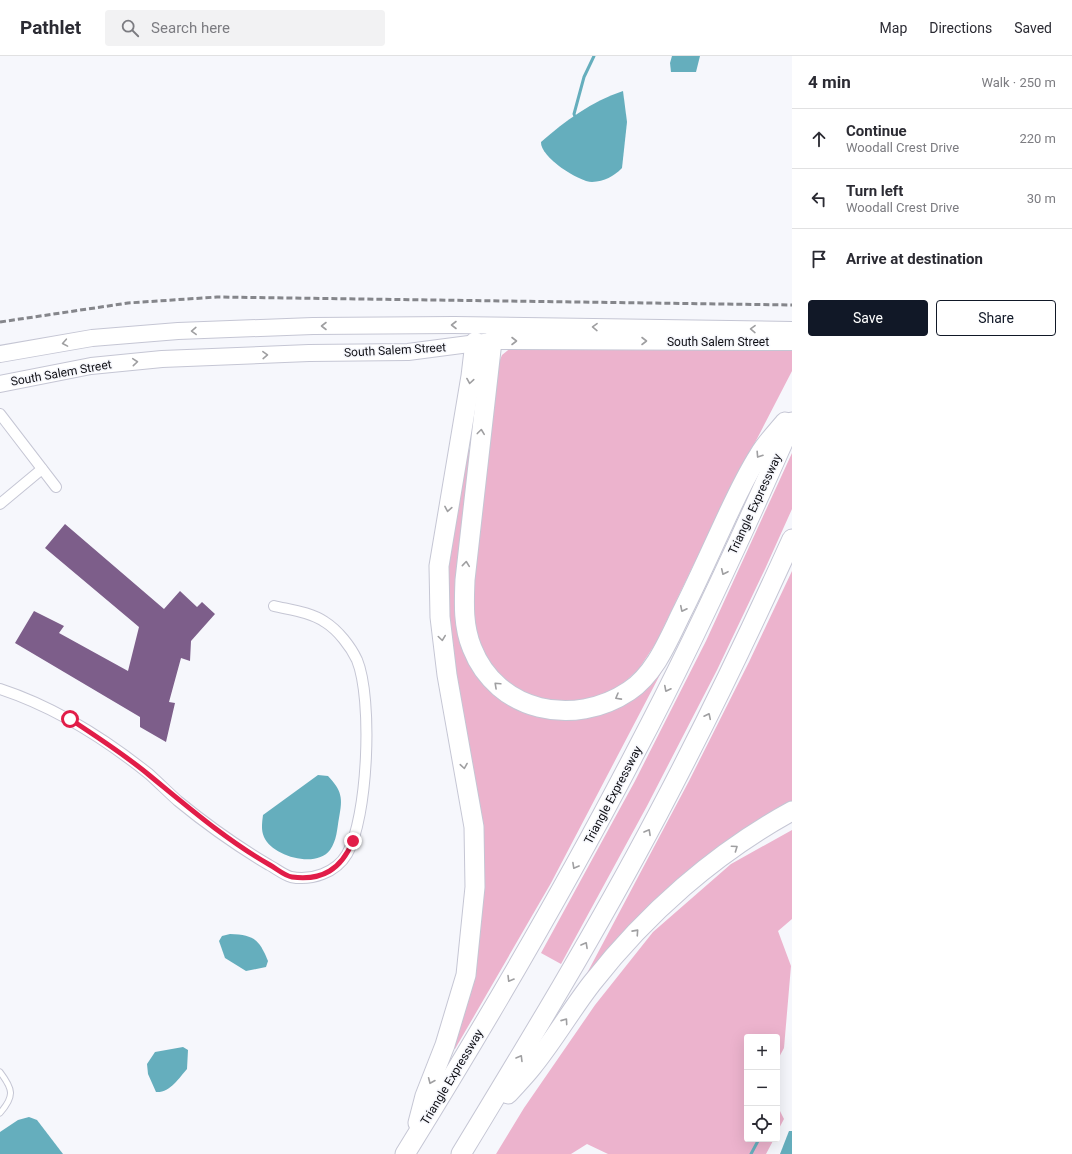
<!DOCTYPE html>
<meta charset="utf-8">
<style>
body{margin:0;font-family:Roboto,sans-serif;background:#f2f2f3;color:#2b2b33}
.controls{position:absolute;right:12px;bottom:12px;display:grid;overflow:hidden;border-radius:4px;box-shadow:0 4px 16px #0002}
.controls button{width:36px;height:36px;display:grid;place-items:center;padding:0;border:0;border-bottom:1px solid #e1e1e2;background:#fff;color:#2b2b33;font:20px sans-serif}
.stop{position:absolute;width:12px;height:12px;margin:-9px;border:3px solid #e11d48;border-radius:50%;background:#fff}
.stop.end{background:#e11d48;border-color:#fff;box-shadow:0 1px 4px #0008}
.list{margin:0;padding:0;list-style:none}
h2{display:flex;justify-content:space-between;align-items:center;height:52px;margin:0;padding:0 16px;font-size:17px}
h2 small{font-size:13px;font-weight:400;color:#7c7c81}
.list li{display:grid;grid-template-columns:26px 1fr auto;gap:12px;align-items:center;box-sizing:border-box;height:60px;padding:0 16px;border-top:1px solid #e1e1e2}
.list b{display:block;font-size:15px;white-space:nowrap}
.list p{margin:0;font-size:13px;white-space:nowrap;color:#7c7c81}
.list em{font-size:13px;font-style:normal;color:#7c7c81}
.actions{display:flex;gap:8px;padding:12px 16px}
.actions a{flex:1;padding:9px 0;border:1px solid #111827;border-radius:4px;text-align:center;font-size:14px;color:#111827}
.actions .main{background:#111827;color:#fff}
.icon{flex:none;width:22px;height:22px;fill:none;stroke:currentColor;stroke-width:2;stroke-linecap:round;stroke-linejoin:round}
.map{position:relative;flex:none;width:792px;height:1098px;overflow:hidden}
header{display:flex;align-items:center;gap:24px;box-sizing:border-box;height:56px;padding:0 20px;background:#fff;border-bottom:1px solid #e1e1e2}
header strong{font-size:19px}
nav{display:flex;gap:22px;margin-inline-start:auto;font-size:14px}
.search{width:280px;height:36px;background:#f2f2f3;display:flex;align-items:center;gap:10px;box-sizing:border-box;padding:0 14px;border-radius:4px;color:#7c7c81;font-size:15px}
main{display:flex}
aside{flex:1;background:#fff}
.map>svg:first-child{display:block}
.green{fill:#ecb3cd}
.water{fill:#65aebd}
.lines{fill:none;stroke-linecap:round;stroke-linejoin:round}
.stream{stroke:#65aebd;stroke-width:3}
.building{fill:#7d5e8a}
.lane-casing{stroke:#c5c6d4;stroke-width:7}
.street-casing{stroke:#c5c6d4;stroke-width:12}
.primary-casing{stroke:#c5c6d4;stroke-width:18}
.highway-casing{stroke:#c5c6d4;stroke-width:21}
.lane{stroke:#fff;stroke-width:5}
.street{stroke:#fff;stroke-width:10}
.primary{stroke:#fff;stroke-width:16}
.highway{stroke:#fff;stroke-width:19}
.rail{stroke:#85868b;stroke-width:3;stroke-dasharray:6 3;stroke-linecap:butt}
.oneway{stroke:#9f9fa1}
.route{stroke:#e11d48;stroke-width:5}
.labels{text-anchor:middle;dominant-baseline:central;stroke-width:3;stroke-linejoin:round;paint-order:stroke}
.street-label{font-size:12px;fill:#101015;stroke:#f6f7fc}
</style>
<header>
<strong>Pathlet</strong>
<div class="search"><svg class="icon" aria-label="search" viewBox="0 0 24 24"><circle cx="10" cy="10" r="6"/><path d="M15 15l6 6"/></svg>Search here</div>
<nav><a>Map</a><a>Directions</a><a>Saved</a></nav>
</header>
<main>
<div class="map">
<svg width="792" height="1098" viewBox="0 0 792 1098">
<rect width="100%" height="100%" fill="#f6f7fc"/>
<!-- green -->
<g class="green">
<polygon points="512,291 792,292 792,315 717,460 656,587 638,614 620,630 599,641 575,647 549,648 505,629 475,588 468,563 496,313 502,299"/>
<polygon points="464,393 472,394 474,609 570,662 662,609 664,611 551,827 455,993 449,990 475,888 463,677 444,527"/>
<polygon points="792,397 792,453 765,513 717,614 647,750 561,908 541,897 635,725 706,585"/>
<polygon points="792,515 792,750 585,921 689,725 749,606"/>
<polygon points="792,774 792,863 778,875 791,910 784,992 777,1005 777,981 747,981 747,1083 774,1083 766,1098 608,1098 587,1088 571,1098 496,1098 524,1052 595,949 653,876 731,808"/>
<polygon points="777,1049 784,1063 777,1076"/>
</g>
<!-- water -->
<g class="water">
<polygon points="672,0 700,0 696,16 671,16 670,7"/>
<path d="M623 35 627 66 622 112C613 121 605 125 592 126 579 126 540 101 541 86 565 65 592 45 623 35Z"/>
<path d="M318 719 328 720C342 735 343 742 339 762 337 773 337 784 330 794 316 813 272 800 264 781 261 774 262 767 263 759Z"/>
<path d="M230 878C254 879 259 883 268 905L266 911 246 915 225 902 219 885 222 880Z"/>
<path d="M183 991 188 994 187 1013C179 1022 170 1037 156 1036L148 1018 147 1008 155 996Z"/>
<polygon points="29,1061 37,1064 63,1098 0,1098 0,1076 18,1064"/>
<polygon points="789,1075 792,1075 792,1098 780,1098"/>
</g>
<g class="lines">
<!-- stream -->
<g class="stream">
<polyline points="576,63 574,58 584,21 594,0"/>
<polyline points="751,1098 759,1083"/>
</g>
</g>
<!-- building -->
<polygon class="building" points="65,468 164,553 180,535 197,551 202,546 215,558 191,585 190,605 181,602 169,646 175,647 166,686 140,671 140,661 15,587 34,555 64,570 59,577 128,615 139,571 45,492"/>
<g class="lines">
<!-- lane casing -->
<g class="lane-casing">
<path id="lane" d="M0 1016C13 1033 15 1040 0 1057"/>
</g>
<!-- street casing -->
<g class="street-casing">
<g id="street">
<polyline points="0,358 56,431"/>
<polyline points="0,448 42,413"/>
<path d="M0 633C55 651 104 682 149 718 159 727 168 736 178 745 206 768 237 790 269 809 275 812 284 819 291 821 311 825 336 817 347 798 368 762 373 643 357 604 351 591 338 574 325 566 310 556 291 554 274 550"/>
</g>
</g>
<!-- primary casing -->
<g class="primary-casing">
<g id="primary">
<polyline points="0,298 92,282 178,275 313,270 454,269 792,274"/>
<polyline points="0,328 91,310 162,303 309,297 408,296 492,285 792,286"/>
</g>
</g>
<!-- highway casing -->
<g class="highway-casing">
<g id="highway">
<path d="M492 285 465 524C464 548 463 570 472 592 497 656 574 672 629 635 656 617 669 582 683 554 697 526 710 497 723 469 734 445 745 421 759 399 766 387 776 377 785 366"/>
<path d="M508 1038C516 1029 525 1020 532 1011 554 984 571 954 592 927 646 858 715 797 792 755"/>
<polyline points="418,1067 425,1040 445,989 466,919 475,831 474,771 447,619 440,561 439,510 471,320 475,286"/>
<path d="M405 1098C486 967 564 834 635 697 692 589 743 478 792 366"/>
<path d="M461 1098C529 986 597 874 658 758 706 667 750 576 792 483"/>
</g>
</g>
<!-- lane -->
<use href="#lane" class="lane"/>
<!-- street -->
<use href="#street" class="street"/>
<!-- primary -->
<use href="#primary" class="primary"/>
<!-- highway -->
<use href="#highway" class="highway"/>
<!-- rail -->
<polyline class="rail" points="0,266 128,247 217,241 792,249"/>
</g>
<!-- one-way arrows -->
<defs><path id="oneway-chevron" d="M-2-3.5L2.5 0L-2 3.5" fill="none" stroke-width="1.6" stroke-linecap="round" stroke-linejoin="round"/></defs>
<g class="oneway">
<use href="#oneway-chevron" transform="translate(454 269) rotate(-180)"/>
<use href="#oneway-chevron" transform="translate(324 270) rotate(180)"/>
<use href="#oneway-chevron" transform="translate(595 271) rotate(-179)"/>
<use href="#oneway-chevron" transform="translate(753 273) rotate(-179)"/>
<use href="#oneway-chevron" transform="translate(194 275) rotate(178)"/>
<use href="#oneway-chevron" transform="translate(514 285)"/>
<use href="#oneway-chevron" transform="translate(644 285)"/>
<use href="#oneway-chevron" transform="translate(65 287) rotate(170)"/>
<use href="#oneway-chevron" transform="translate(265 299) rotate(-2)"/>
<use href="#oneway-chevron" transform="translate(135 306) rotate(-5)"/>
<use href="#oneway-chevron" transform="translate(470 325) rotate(99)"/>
<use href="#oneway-chevron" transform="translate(481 376) rotate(-83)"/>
<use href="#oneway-chevron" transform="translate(759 399) rotate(123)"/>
<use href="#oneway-chevron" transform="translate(448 453) rotate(100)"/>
<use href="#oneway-chevron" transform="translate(466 508) rotate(-84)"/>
<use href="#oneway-chevron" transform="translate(724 516) rotate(115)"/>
<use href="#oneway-chevron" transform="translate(683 553) rotate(116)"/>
<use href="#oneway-chevron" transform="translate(442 582) rotate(82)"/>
<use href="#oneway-chevron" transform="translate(497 629) rotate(-137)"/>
<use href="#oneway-chevron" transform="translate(667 633) rotate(117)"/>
<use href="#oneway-chevron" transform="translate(618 641) rotate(151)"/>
<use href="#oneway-chevron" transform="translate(708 660) rotate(-64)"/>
<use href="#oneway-chevron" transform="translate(464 710) rotate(81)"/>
<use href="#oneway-chevron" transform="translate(648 776) rotate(-61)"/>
<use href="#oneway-chevron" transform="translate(735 792) rotate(-35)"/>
<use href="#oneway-chevron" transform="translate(575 810) rotate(119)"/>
<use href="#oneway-chevron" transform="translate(636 876) rotate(-48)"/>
<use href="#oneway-chevron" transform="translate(585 889) rotate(-61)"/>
<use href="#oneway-chevron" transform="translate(510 923) rotate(121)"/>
<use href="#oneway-chevron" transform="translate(565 965) rotate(-55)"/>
<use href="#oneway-chevron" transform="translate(520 1002) rotate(-59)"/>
<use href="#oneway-chevron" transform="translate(431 1025) rotate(113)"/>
</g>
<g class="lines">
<!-- route -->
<path class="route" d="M70 663C97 681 124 698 149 719 188 751 226 784 270 809 277 813 285 820 292 821 323 825 341 813 353 785"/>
</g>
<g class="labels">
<!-- street labels -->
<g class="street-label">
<text x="718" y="286">South Salem Street</text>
<text transform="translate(395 294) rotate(-3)">South Salem Street</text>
<text transform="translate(61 317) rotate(-10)">South Salem Street</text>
<text transform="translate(755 448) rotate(-65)">Triangle Expressway</text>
<text transform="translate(613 739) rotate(-62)">Triangle Expressway</text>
<text transform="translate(452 1021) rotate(-59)">Triangle Expressway</text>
</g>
</g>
</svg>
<div class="controls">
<button>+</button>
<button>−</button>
<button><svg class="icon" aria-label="locate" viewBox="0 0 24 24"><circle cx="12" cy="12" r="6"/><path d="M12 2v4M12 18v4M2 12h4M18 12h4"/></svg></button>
</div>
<div class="stop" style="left:70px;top:663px"></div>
<div class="stop end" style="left:353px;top:785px"></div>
</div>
<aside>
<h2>4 min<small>Walk · 250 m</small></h2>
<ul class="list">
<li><svg class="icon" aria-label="ahead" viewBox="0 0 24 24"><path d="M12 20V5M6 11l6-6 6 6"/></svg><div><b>Continue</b><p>Woodall Crest Drive</p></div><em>220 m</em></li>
<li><svg class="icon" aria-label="left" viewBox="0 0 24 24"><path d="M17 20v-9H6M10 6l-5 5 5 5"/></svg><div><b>Turn left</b><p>Woodall Crest Drive</p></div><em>30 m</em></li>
<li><svg class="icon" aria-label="arrive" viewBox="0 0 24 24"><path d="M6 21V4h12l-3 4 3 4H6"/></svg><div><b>Arrive at destination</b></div></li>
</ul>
<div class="actions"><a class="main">Save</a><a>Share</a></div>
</aside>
</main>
